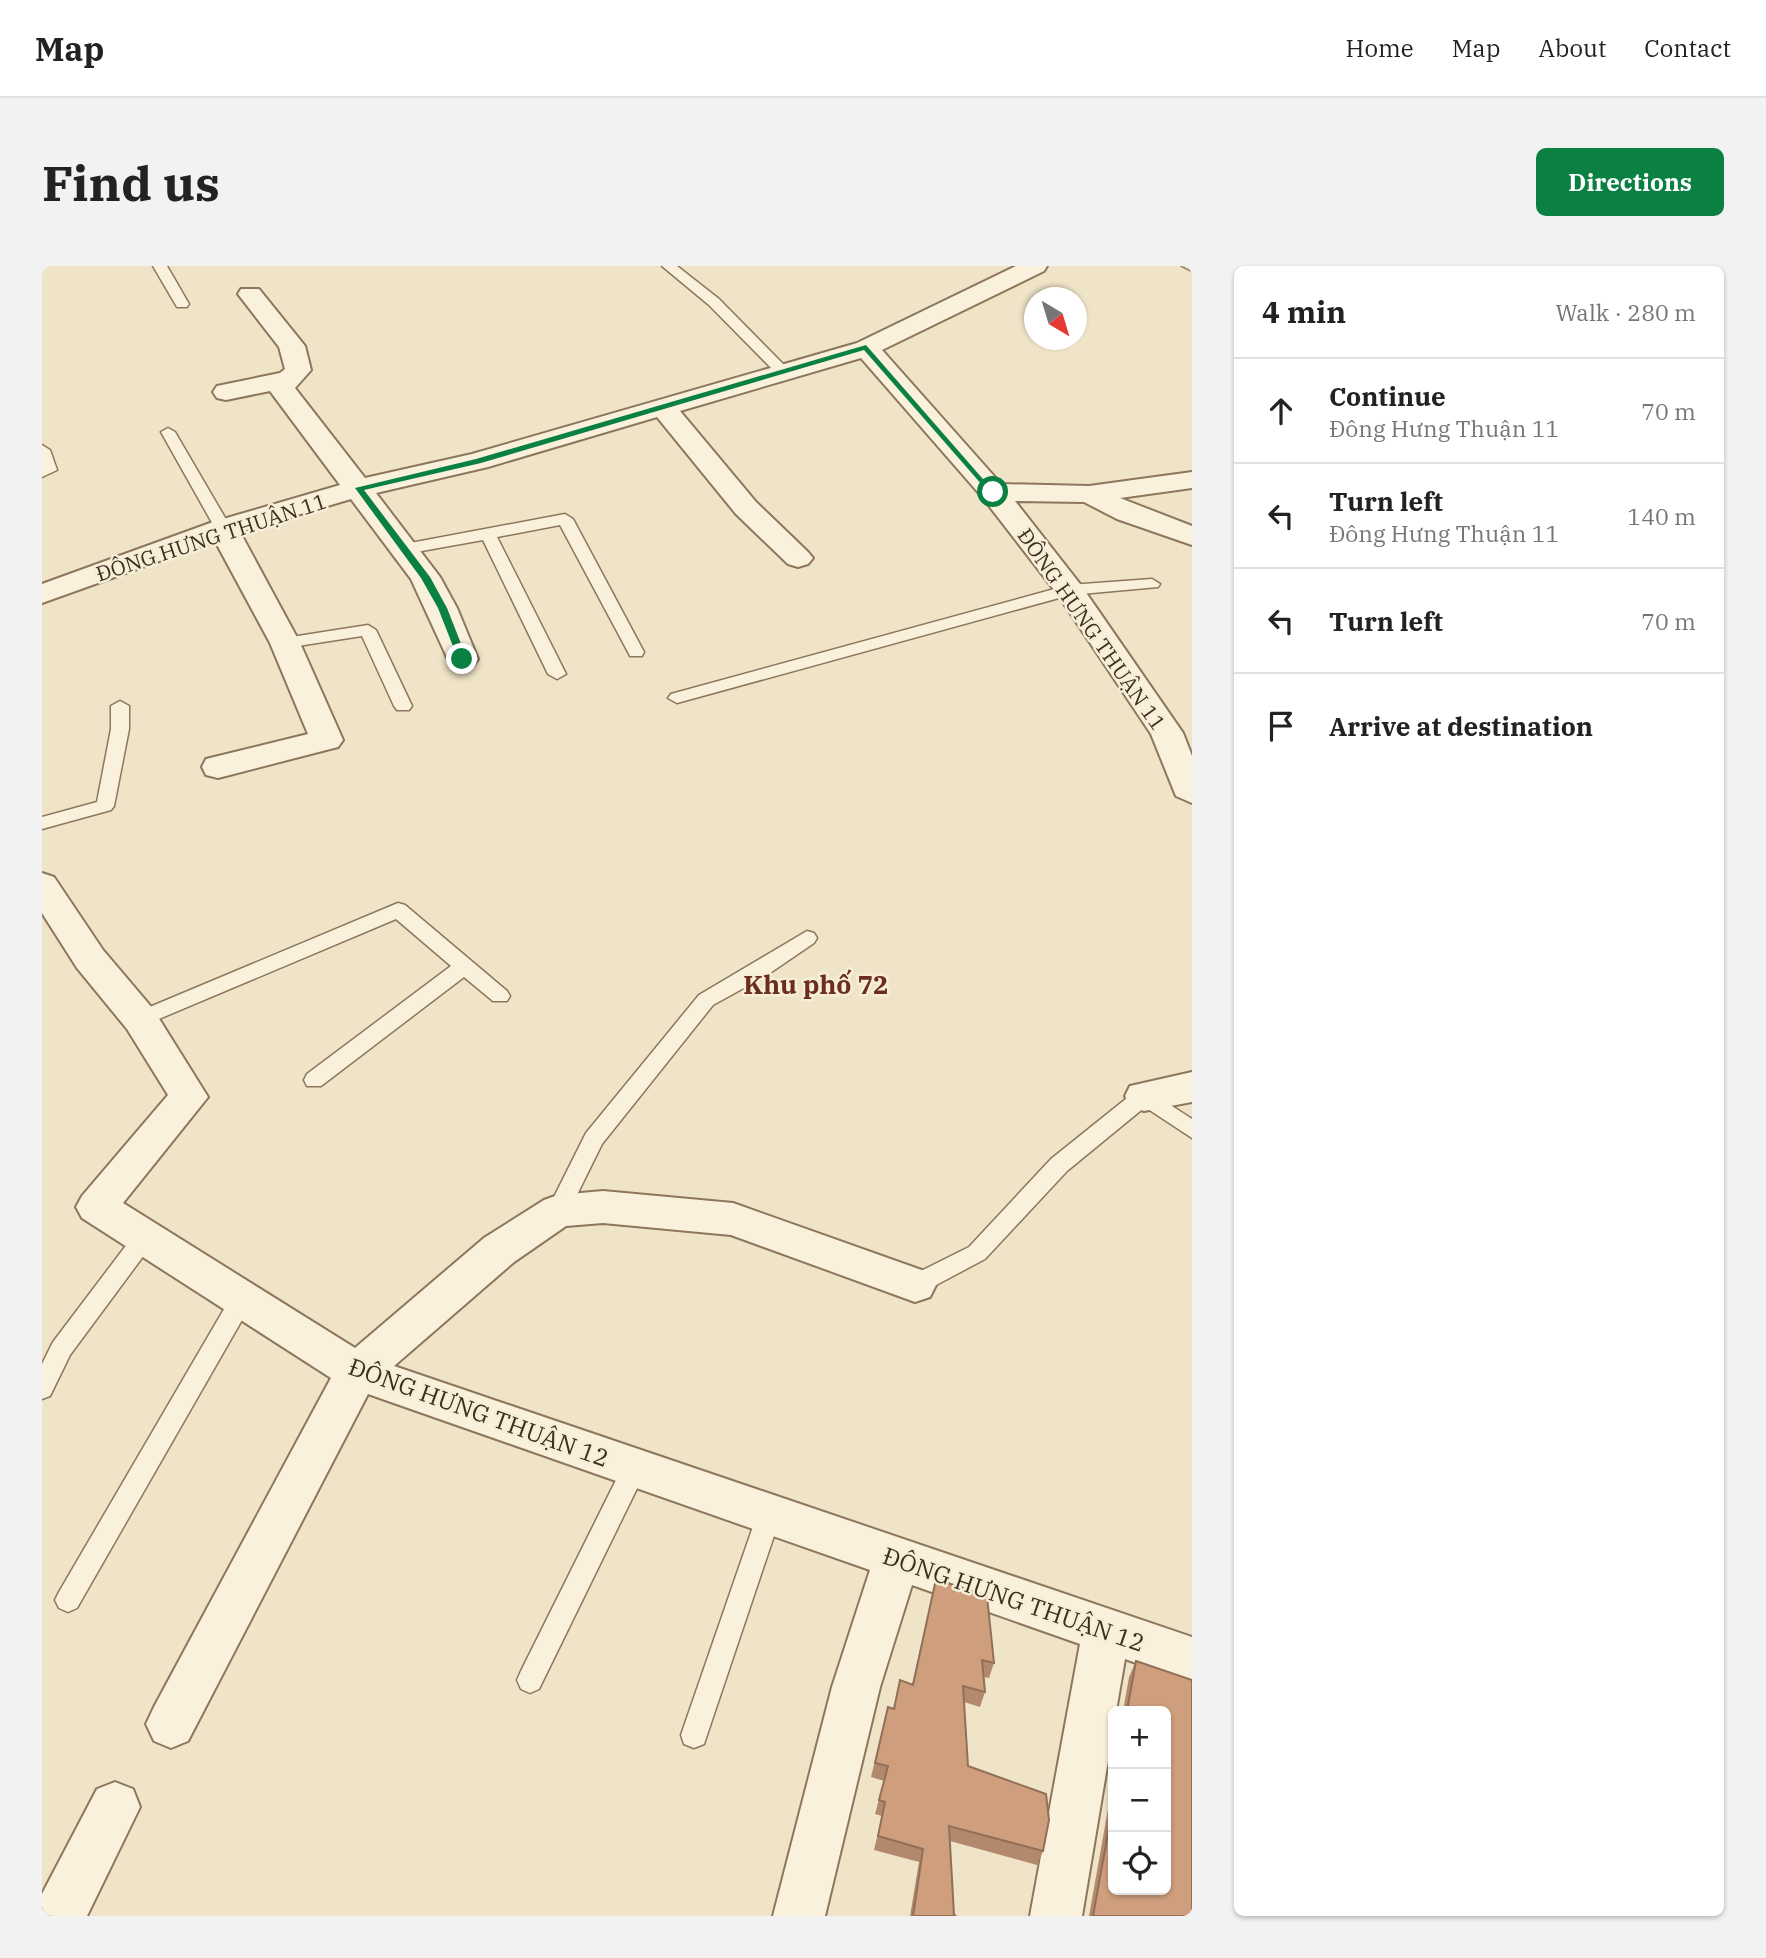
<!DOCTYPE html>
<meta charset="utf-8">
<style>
body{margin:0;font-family:"IBM Plex Serif",serif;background:#f2f2f2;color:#222}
.controls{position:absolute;right:21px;bottom:21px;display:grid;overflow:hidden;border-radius:10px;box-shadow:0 2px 5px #0004}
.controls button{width:63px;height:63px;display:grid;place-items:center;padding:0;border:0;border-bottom:2px solid #e0e0e0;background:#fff;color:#222;font:35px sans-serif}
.compass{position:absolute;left:982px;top:21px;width:63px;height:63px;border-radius:50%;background:#fff;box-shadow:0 2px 5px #0004;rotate:142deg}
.stop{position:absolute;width:21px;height:21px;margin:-16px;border:5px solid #0b8043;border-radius:50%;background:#fff}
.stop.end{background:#0b8043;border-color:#fff;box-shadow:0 2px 7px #0008}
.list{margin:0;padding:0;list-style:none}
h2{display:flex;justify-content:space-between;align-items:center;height:91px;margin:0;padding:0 28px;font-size:30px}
h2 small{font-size:23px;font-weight:400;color:#767676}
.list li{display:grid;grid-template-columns:46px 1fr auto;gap:21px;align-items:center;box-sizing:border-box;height:105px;padding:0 28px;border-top:2px solid #e0e0e0}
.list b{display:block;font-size:26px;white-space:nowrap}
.list p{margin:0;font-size:23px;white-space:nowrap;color:#767676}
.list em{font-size:23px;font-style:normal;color:#767676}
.icon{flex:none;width:38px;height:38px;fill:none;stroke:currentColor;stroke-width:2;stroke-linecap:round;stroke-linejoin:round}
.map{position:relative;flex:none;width:1150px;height:1650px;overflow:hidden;border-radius:10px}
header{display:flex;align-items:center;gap:42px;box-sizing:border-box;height:98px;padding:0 35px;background:#fff;border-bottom:2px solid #e0e0e0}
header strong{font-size:33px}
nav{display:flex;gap:38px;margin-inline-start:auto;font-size:24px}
.intro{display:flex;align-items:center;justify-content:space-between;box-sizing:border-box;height:168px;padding:0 42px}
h1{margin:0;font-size:49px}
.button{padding:18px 32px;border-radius:10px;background:#0b8043;color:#fff;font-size:24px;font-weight:700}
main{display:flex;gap:42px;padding:0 42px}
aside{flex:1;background:#fff;border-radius:10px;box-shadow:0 2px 5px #0004}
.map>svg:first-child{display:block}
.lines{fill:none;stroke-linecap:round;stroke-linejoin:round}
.service-casing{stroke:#8d765c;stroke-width:3}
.minor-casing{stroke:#8d765c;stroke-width:4}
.service{fill:#faf1dc;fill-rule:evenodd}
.minor{fill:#faf1dc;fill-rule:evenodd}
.wall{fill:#b2896c}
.building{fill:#cf9f7d;stroke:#916f58;stroke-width:2}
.route{fill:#0b8043}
.labels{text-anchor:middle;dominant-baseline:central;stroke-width:5;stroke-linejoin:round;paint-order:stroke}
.far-street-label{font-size:21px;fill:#3d2e20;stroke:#f7eed8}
.street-label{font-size:24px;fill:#3d2e20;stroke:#f7eed8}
.neighbourhood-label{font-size:26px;font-weight:bold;fill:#6b2e1e;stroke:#f7eed8}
</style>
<header>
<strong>Map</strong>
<nav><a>Home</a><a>Map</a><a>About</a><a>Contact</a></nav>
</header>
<div class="intro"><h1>Find us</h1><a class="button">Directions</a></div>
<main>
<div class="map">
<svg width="1150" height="1650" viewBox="0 0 1150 1650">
<rect width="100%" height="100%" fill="#f0e4c8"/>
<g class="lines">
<!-- service casing -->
<g class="service-casing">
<g id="service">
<polygon points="111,0 125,0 147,38 145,41 135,41"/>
<polygon points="620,0 635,0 677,33 745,102 745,108 735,108 667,39"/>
<polygon points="1140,0 1150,0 1150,5"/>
<polygon points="126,162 133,166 189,262 187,265 175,265 173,262 119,166"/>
<polygon points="0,179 8,184 15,204 0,211"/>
<polygon points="523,248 531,253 602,386 600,390 588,390 586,386 518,259 455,271 524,408 515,413 506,408 441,274 363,288 355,283 363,278"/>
<polygon points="1110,313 1118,318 1116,321 1028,329 635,437 626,432 629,428 1027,319"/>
<polygon points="326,359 334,364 370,440 367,444 355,444 352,440 320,370 243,382 235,377 243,372"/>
<polygon points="78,435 87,440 87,463 72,540 69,544 0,563 0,551 55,536 69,463 69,440"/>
<polygon points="356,637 363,639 465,725 468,730 465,735 451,735 422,711 279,820 265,820 262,814 265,808 409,700 354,653 105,758 91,758 88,753 91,748"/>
<polygon points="765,665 772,667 775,672 772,677 725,709 671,739 560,878 524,951 516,954 508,951 505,945 544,867 657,729"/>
<polygon points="1102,822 1150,853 1150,872 1103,841 1025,905 943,993 881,1026 873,1028 865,1026 862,1019 865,1012 927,981 1009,893 1095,824"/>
<polygon points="103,962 111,965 114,971 111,977 28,1089 8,1130 0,1133 0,1098 11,1076 95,965"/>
<polygon points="200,1024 208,1026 211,1033 208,1040 35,1342 26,1346 17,1342 13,1334 17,1326 192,1026"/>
<polygon points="593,1191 602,1194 605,1202 497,1423 488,1427 479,1423 475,1414 479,1405 584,1194"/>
<polygon points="727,1238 736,1241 739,1249 665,1469 662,1478 652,1482 642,1478 639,1469 715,1249 718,1241"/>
</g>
</g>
<!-- minor casing -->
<g class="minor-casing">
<g id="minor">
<polygon points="974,0 1005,0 1002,5 840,84 959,218 1047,220 1150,206 1150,222 1078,232 1150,260 1150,279 1075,253 1042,236 973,235 1038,318 1141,467 1150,490 1150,537 1134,530 1109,468 1016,329 941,232 819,92 638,145 714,236 766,286 771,292 766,298 756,301 746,298 694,248 615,151 446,201 334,227 398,311 415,342 436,393 431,400 420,402 409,400 369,313 309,233 198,266 258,377 301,474 296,481 176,512 164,509 160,501 164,493 266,468 228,377 173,275 0,337 0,318 171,256 298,219 228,125 184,134 175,132 171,126 175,120 238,107 243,103 237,81 196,28 199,23 217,23 263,80 269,104 253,122 323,212 430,188 815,77"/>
<polygon points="0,607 12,611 61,684 111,743 166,831 81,937 313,1082 442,972 502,934 516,929 561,925 691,937 888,1007 894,1019 888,1031 873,1036 689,969 561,957 524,960 472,996 352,1100 1150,1371 1150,1417 1083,1393 1074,1445 1071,1445 1071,1465 1040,1650 988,1650 1038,1378 870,1319 838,1421 783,1650 731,1650 790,1421 828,1304 326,1128 146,1475 129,1482 112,1475 104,1458 112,1441 289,1112 40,952 34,941 40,930 126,829 85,763 35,702 0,647"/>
<polygon points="1150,806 1150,836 1102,845 1088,840 1083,830 1088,820"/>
<polygon points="73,1516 91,1523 98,1541 45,1650 0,1650 0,1628 55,1523"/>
</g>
</g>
<!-- service -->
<use href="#service" class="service"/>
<!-- minor -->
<use href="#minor" class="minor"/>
</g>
<!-- wall -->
<g class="wall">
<polygon points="894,1313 952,1397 947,1412 942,1411 943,1426 938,1441 922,1436 926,1500 1001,1585 995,1599 908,1575 912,1649 914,1650 868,1650 877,1596 832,1584 840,1550 833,1548 842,1515 829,1511 846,1441 851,1443 870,1419"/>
<polygon points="1094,1395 1150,1414 1150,1650 1047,1650 1071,1515 1071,1624 1124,1624 1124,1445 1081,1445 1087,1411"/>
</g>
<!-- building -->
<g class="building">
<polygon points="894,1313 945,1330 952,1397 940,1394 943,1426 921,1420 926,1500 1004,1528 1007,1554 1001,1585 907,1560 912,1649 914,1650 871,1650 881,1583 836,1570 843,1536 837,1534 846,1500 833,1497 846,1441 852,1443 858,1414 871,1419"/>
<polygon points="1094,1395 1150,1414 1150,1650 1051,1650 1071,1540 1071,1624 1124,1624 1124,1445 1085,1445"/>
</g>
<!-- route -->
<polygon class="route" points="824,79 954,228 948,228 822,84 439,197 322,224 388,311 405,342 425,393 420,396 416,393 396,342 379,312 313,222 434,193"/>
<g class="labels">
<!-- far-street labels -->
<g class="far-street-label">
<text transform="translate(169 271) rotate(-18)">ĐÔNG HƯNG THUẬN 11</text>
<text transform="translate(1050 363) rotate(55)">ĐÔNG HƯNG THUẬN 11</text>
</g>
<!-- street labels -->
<g class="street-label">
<text transform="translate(437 1146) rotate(20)">ĐÔNG HƯNG THUẬN 12</text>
<text transform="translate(972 1333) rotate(19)">ĐÔNG HƯNG THUẬN 12</text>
</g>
<!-- neighbourhood labels -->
<g class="neighbourhood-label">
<text x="774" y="718">Khu phố 72</text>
</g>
</g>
</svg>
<div class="controls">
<button>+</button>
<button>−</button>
<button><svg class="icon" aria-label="locate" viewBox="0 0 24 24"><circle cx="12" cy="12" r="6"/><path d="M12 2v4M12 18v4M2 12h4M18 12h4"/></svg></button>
</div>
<svg class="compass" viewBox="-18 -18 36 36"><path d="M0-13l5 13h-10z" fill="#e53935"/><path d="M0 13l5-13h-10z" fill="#767676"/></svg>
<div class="stop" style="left:951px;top:226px"></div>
<div class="stop end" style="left:420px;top:393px"></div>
</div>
<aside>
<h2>4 min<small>Walk · 280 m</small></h2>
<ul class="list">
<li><svg class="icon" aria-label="ahead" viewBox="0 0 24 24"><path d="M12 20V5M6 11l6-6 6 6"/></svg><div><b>Continue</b><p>Đông Hưng Thuận 11</p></div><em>70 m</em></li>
<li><svg class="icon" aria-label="left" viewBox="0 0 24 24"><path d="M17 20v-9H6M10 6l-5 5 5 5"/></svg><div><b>Turn left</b><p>Đông Hưng Thuận 11</p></div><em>140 m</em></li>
<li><svg class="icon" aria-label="left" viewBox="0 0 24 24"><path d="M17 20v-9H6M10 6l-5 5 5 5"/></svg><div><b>Turn left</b></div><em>70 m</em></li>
<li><svg class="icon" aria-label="arrive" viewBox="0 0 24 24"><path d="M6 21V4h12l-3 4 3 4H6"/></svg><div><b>Arrive at destination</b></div></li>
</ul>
</aside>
</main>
